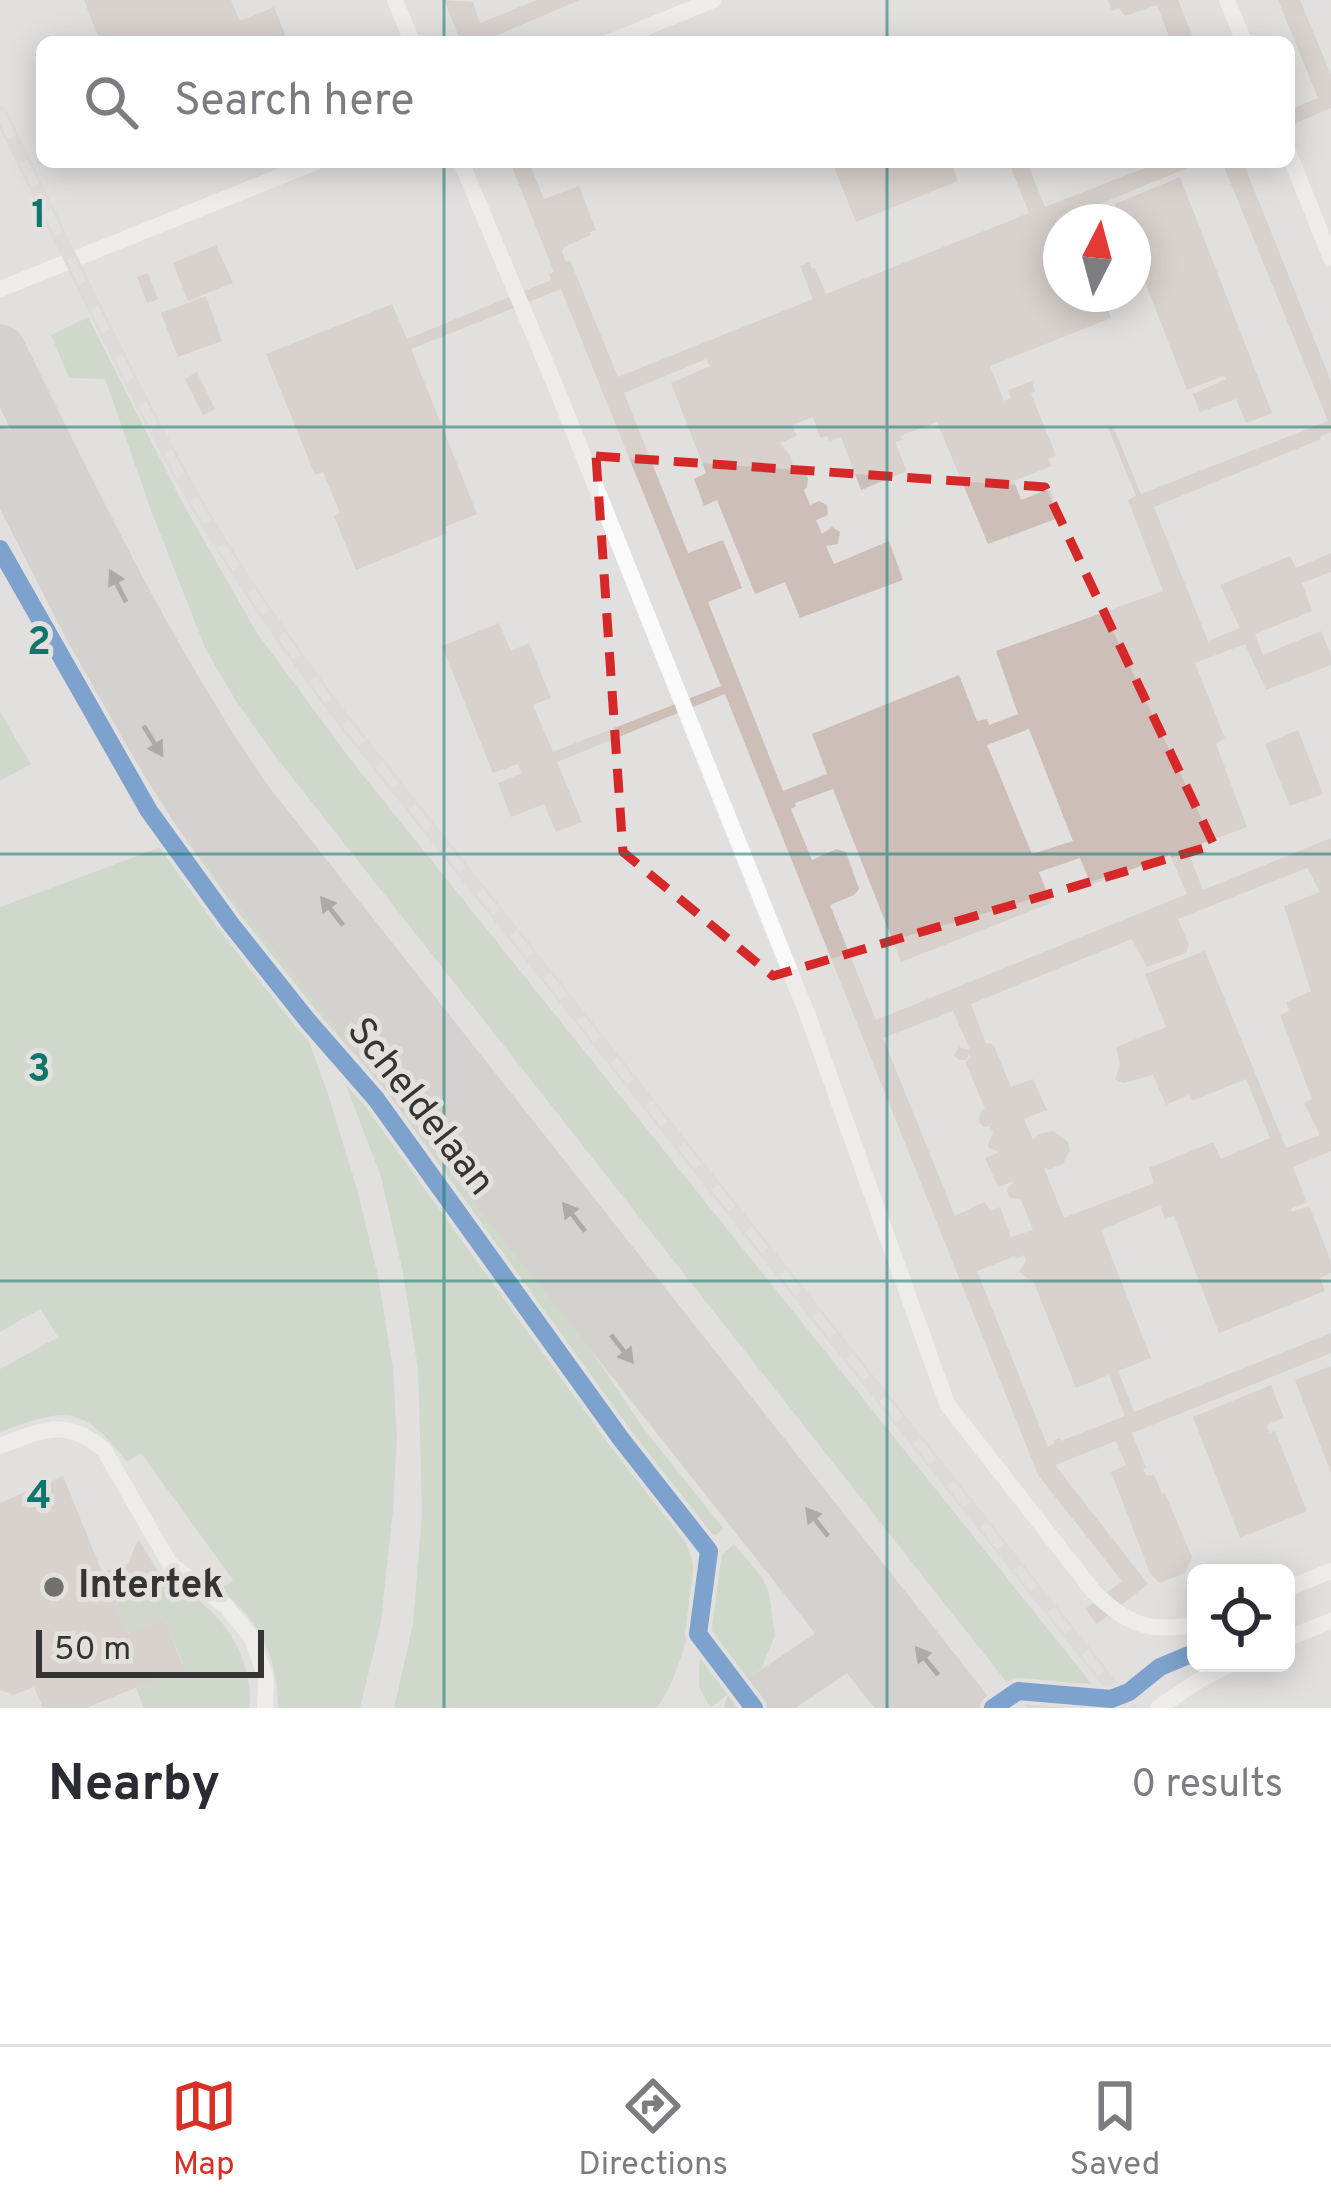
<!DOCTYPE html>
<style>
body{margin:0;font-family:Overpass,sans-serif;background:#f7f7f7;color:#2b2b33}
.controls{position:absolute;right:36px;bottom:36px;display:grid;overflow:hidden;border-radius:18px;box-shadow:0 6px 30px #0003}
.controls button{width:108px;height:108px;display:grid;place-items:center;padding:0;border:0;border-bottom:3px solid #e1e1e2;background:#fff;color:#2b2b33;font:60px sans-serif}
.compass{position:absolute;left:1043px;top:204px;width:108px;height:108px;border-radius:50%;background:#fff;box-shadow:0 6px 30px #0003;rotate:6deg}
.scale{position:absolute;left:36px;bottom:30px;width:228px;box-sizing:border-box;padding-left:12px;border:6px solid #363534;border-top:0;font-size:33px;line-height:42px;white-space:nowrap;color:#363534;-webkit-text-stroke:9px #e3e0de;paint-order:stroke}
.list{margin:0;padding:0;list-style:none}
h2{display:flex;justify-content:space-between;align-items:center;height:156px;margin:0;padding:0 48px;font-size:51px}
h2 small{font-size:39px;font-weight:400;color:#7c7c81}
.icon{flex:none;width:66px;height:66px;fill:none;stroke:currentColor;stroke-width:2;stroke-linecap:round;stroke-linejoin:round}
.map{position:relative;flex:none;width:1331px;height:1708px;overflow:hidden}
.search{position:absolute;background:#fff;box-shadow:0 6px 30px #0003;left:36px;right:36px;top:36px;height:132px;display:flex;align-items:center;gap:30px;box-sizing:border-box;padding:0 42px;border-radius:18px;color:#7c7c81;font-size:45px}
.sheet{height:336px;background:#fff}
nav{display:flex;justify-content:space-around;align-items:center;box-sizing:border-box;height:168px;border-top:3px solid #e1e1e2;background:#fff;font-size:33px;color:#7c7c81}
nav a{display:grid;justify-items:center;gap:6px}
nav .on{color:#d93025}
.map>svg:first-child{display:block}
.green{fill:#bacfb5}
.building{fill:#cdbeb8;fill-rule:evenodd}
.lines{fill:none;stroke-linecap:round;stroke-linejoin:round}
.service{stroke:#fbfafa;stroke-width:16}
.primary{stroke:#c3bebc;stroke-width:51}
.rail-casing{stroke:#d4d4d4;stroke-width:14}
.rail{stroke:#e3e0de;stroke-width:9;stroke-dasharray:27;stroke-linecap:butt}
.cycleway-casing{stroke:#e3e0de;stroke-width:26}
.cycleway{stroke:#0057b8;stroke-width:18}
.oneway{fill:#6e6c6a}
.marked{fill:none;stroke:#d62828;stroke-width:9;stroke-dasharray:24 15;stroke-linejoin:round}
.grid{fill:none;stroke:#0f766e;stroke-width:3;stroke-opacity:0.55}
.poi-dot{fill:#727170;stroke:#e3e0de;stroke-width:4.5}
.labels{text-anchor:middle;dominant-baseline:central;stroke-width:10;stroke-linejoin:round;paint-order:stroke}
.street-label{font-size:39px;fill:#363534;stroke:#e3e0de}
.poi-label{font-size:39px;font-weight:bold;fill:#363534;stroke:#e3e0de;text-anchor:start}
.grid-label{font-size:39px;text-anchor:middle;font-weight:bold;fill:#0f766e;stroke:#e3e0de;stroke-width:10;stroke-linejoin:round;paint-order:stroke}
</style>
<div class="map">
<svg width="1331" height="1708" viewBox="0 0 1331 1708">
<rect width="100%" height="100%" fill="#e2e0df"/>
<!-- green -->
<g class="green">
<polygon points="88,317 182,502 257,633 351,760 1100,1694 1063,1708 1026,1707 272,752 236,701 206,650 152,513 105,379 69,378 51,335"/>
<polygon points="0,712 31,764 0,781"/>
<polygon points="189,837 591,1350 644,1429 724,1529 716,1535 703,1532 580,1371 393,1111 318,1023 180,840"/>
<path d="M161 847 307 1036 328 1094 357 1189 378 1276 393 1369 397 1439 393 1510 381 1622 360 1708H278C278 1659 260 1619 220 1590L233 1580 141 1453 127 1462C82 1403 64 1408 0 1432V1369L58 1337 40 1309 0 1332V907Z"/>
<path d="M342 1075 395 1137 683 1534C688 1546 692 1558 694 1571 699 1609 679 1677 657 1708H394L413 1624 422 1513 418 1369 403 1273 381 1177Z"/>
<polygon points="734,1544 762,1577 769,1593 775,1636 761,1669 710,1708 699,1686 699,1666 716,1560"/>
<path d="M165 1583C217 1600 254 1654 250 1708H144L136 1688 183 1664 164 1618 128 1633 115 1603Z"/>
</g>
<!-- building -->
<g class="building">
<polygon points="84,0 231,0 240,21 274,7 288,42 100,42"/>
<polygon points="444,0 473,2 480,23 537,0 580,0 481,42 461,42"/>
<polygon points="1108,0 1178,0 1195,42 1171,42 1157,5 1125,16 1119,8 1112,11"/>
<polygon points="1278,0 1300,0 1331,75 1331,108 1289,126 1289,110 1318,98"/>
<path d="M510 162H529L544 199 579 186 596 230 590 232 591 235 564 247 562 251 566 262 570 260 618 377 813 299 800 266 809 262 812 269 815 268 826 294 1029 213 1011 168 1007 169 1008 162H1027L1045 207 1160 162H1202L1073 215 1076 222H1061V294H1102L1111 318 990 366 1004 401 1011 398 1008 390 1032 381 1035 391 1031 394 1056 455 1048 459 1052 466 1014 481 1021 500 1049 489 1061 517 988 544 937 422 900 436 902 440 895 442 907 471 861 490 841 437 829 441 827 436 820 438 813 417 792 425 797 436 780 443 791 456 794 471 805 472 808 478 807 487 804 490 810 505 819 501 827 505 828 515 816 520 822 534 832 527 840 532 838 544 826 546 834 564 889 541 903 580 800 618 785 582 755 594 717 500 704 506 694 479 706 473 671 383 710 366 706 359 624 393 688 553 723 540 742 588 708 602 783 791 827 774 812 734 959 675 977 721 987 719 989 725 1018 714 996 651 1163 591 1128 500 1136 496 1108 428 1113 426 1141 494 1328 421 1222 162H1243L1331 381V432L1320 437 1321 439 1154 507 1208 641 1240 628 1220 585 1290 556 1296 568 1331 553V572L1302 583 1312 611 1255 634 1263 655 1321 631 1331 655V665L1266 690 1245 644 1195 663 1225 738 1216 744 1247 827 1187 849 1203 890 1331 838V1151L1293 1167 1307 1202 1291 1209 1292 1212 1309 1206 1331 1261V1273L1320 1278 1325 1291 1219 1333 1174 1216 1165 1219 1160 1205 1101 1230 1151 1358 1118 1371 1134 1412 1331 1333V1353L1132 1433 1146 1468 1143 1469 1146 1475H1154L1162 1494 1165 1493 1192 1557 1185 1573 1159 1583 1150 1573 1111 1472 1126 1465 1116 1441 1055 1465 1148 1584 1097 1624 1085 1609 1122 1581 1038 1475 725 694 557 762 582 822 556 832 544 804 511 817 498 783 522 773 518 764 493 773 442 646 499 623 511 651 529 643 551 698 533 705 553 752 721 686 561 289 411 349 477 514 445 527 447 533 356 570 334 516 340 513 323 472 315 475 266 354 392 304 407 339 551 280 549 274 554 272ZM1029 729 1073 841 1032 854 987 745ZM833 789 901 962 1051 903 1039 872 1080 858 1091 885 1170 855 1187 894 876 1020 830 905 854 895 859 889 846 852 836 849 812 860 791 809 796 806 795 803ZM1307 868 1320 892 1284 906 1311 991 1286 1002 1289 1011 1280 1015 1312 1099 1304 1103 1320 1135 1286 1148 1205 951 1145 974 1166 1027 1116 1047 1120 1065 1115 1079 1123 1083 1153 1075 1166 1105 1189 1095 1192 1101 1246 1079 1270 1138 1221 1159 1213 1142 1149 1168 1154 1183 1064 1218 1044 1168 1050 1169 1063 1164 1070 1150 1068 1142 1053 1131 1039 1134 1033 1140 1024 1119 1047 1110 1033 1079 1011 1087 994 1046 990 1043 986 1044 971 1004 1132 939 1147 967 1186 953 1189 945 1178 919ZM953 1011 970 1050 959 1047 954 1055 959 1060H966L969 1054 971 1058 965 1061 985 1109 980 1113 979 1122 984 1127 990 1126 993 1133 988 1144 989 1148 999 1152 985 1158 998 1187 1014 1181 1007 1190 1009 1197 1021 1200 1033 1230 1011 1237 1000 1207 991 1211 984 1202 955 1216 883 1038ZM1024 1255 1026 1261 1019 1272 1034 1283 1076 1388 1109 1375 1125 1416 1061 1441 1060 1438 1054 1440V1443L1048 1447 977 1271 1015 1256 1016 1259Z"/>
<polygon points="832,162 951,162 958,181 856,222"/>
<polygon points="1180,177 1272,413 1246,423 1236,399 1200,412 1193,394 1226,379 1223,376 1187,390 1133,251 1133,222 1122,222 1115,204"/>
<polygon points="216,245 233,283 188,301 173,263"/>
<polygon points="148,273 158,299 147,303 137,277"/>
<polygon points="206,296 222,341 178,357 161,313"/>
<polygon points="197,372 215,409 203,415 185,379"/>
<polygon points="1298,730 1323,794 1290,806 1265,744"/>
<polygon points="1331,1366 1331,1473 1295,1380"/>
<polygon points="1271,1385 1284,1418 1267,1425 1269,1433 1275,1431 1307,1511 1240,1538 1193,1417"/>
<polygon points="63,1476 102,1572 128,1564 138,1539 165,1583 115,1603 128,1633 164,1618 184,1668 86,1708 43,1708 34,1687 13,1695 0,1690 0,1503"/>
</g>
<g class="lines">
<!-- service -->
<g class="service">
<polyline points="395,0 412,42"/>
<polyline points="1227,0 1244,42"/>
<polyline points="610,42 713,0"/>
<polyline points="1289,154 1331,258"/>
<path d="M461 162 555 385 808 1016 947 1404 1094 1592C1128 1626 1150 1632 1196 1625"/>
<polyline points="0,289 316,162"/>
<path d="M0 1446C42 1430 67 1417 104 1450L170 1564 226 1606 252 1638 266 1679 265 1708"/>
<polyline points="1286,1589 1331,1571"/>
<polyline points="1286,1639 1331,1621"/>
<polyline points="1158,1708 1198,1681 1232,1663"/>
</g>
<!-- primary -->
<g class="primary">
<path d="M0 350C77 506 150 661 250 804L965 1708"/>
<polyline points="0,453 120,688 198,813 907,1708"/>
<polyline points="750,1708 879,1621"/>
</g>
<!-- rail casing -->
<g class="rail-casing">
<path id="rail" d="M0 113C66 247 128 384 202 513 244 584 291 651 341 717L1129 1708"/>
</g>
<!-- rail -->
<use href="#rail" class="rail"/>
<!-- cycleway casing -->
<g class="cycleway-casing">
<g id="cycleway">
<polyline points="0,549 149,811 230,923 308,1021 376,1099 621,1439 709,1551 698,1634 754,1708"/>
<polyline points="993,1708 1018,1691 1111,1699 1129,1692 1160,1667 1196,1652"/>
</g>
</g>
<!-- cycleway -->
<use href="#cycleway" class="cycleway"/>
</g>
<!-- one-way arrows -->
<defs><path id="oneway-solid" d="M-6-.8H1V-3.2L6.5 0L1 3.2V.8H-6Z" transform="scale(3)"/></defs>
<g class="oneway">
<use href="#oneway-solid" transform="translate(118 586) rotate(-117)"/>
<use href="#oneway-solid" transform="translate(153 741) rotate(58)"/>
<use href="#oneway-solid" transform="translate(332 911) rotate(-128)"/>
<use href="#oneway-solid" transform="translate(574 1217) rotate(-128)"/>
<use href="#oneway-solid" transform="translate(622 1349) rotate(52)"/>
<use href="#oneway-solid" transform="translate(817 1522) rotate(-128)"/>
<use href="#oneway-solid" transform="translate(927 1661) rotate(-129)"/>
</g>
<!-- marked area -->
<path d="M0 0H1331V1708H0ZM596 456 1045 487 1214 845 773 976 623 852Z" fill="#e2e0df" fill-opacity=".55" fill-rule="evenodd"/>
<path class="marked" d="M596 456 1045 487 1214 845 773 976 623 852Z"/>
<!-- grid -->
<path class="grid" d="M444 0V42M887 0V42M444 162V1708M887 162V1708M0 427H1331M0 854H1331M0 1281H1331"/>
<!-- markers -->
<circle class="poi-dot" cx="54" cy="1587" r="12"/>
<g class="labels">
<!-- street labels -->
<g class="street-label">
<text transform="translate(419 1108) rotate(52)">Scheldelaan</text>
</g>
<!-- poi labels -->
<g class="poi-label">
<text x="78" y="1587">Intertek</text>
</g>
</g>
<g class="grid-label">
<text x="39" y="227">1</text>
<text x="39" y="654">2</text>
<text x="39" y="1081">3</text>
<text x="39" y="1508">4</text>
</g>
</svg>
<div class="controls">
<button><svg class="icon" aria-label="locate" viewBox="0 0 24 24"><circle cx="12" cy="12" r="6"/><path d="M12 2v4M12 18v4M2 12h4M18 12h4"/></svg></button>
</div>
<svg class="compass" viewBox="-18 -18 36 36"><path d="M0-13l5 13h-10z" fill="#e53935"/><path d="M0 13l5-13h-10z" fill="#7c7c81"/></svg>
<div class="scale">50 m</div>
<div class="search"><svg class="icon" aria-label="search" viewBox="0 0 24 24"><circle cx="10" cy="10" r="6"/><path d="M15 15l6 6"/></svg>Search here</div>
</div>
<section class="sheet">
<h2>Nearby<small>0 results</small></h2>
<ul class="list">
</ul>
</section>
<nav>
<a class="on"><svg class="icon" aria-label="map" viewBox="0 0 24 24"><path d="M3 6l6-2 6 2 6-2v14l-6 2-6-2-6 2zM9 4v14M15 6v14"/></svg>Map</a>
<a><svg class="icon" aria-label="directions" viewBox="0 0 24 24"><path d="M12 3l9 9-9 9-9-9zM9 14v-3h6M13 9l2 2-2 2"/></svg>Directions</a>
<a><svg class="icon" aria-label="saved" viewBox="0 0 24 24"><path d="M7 4h10v16l-5-4-5 4z"/></svg>Saved</a>
</nav>
